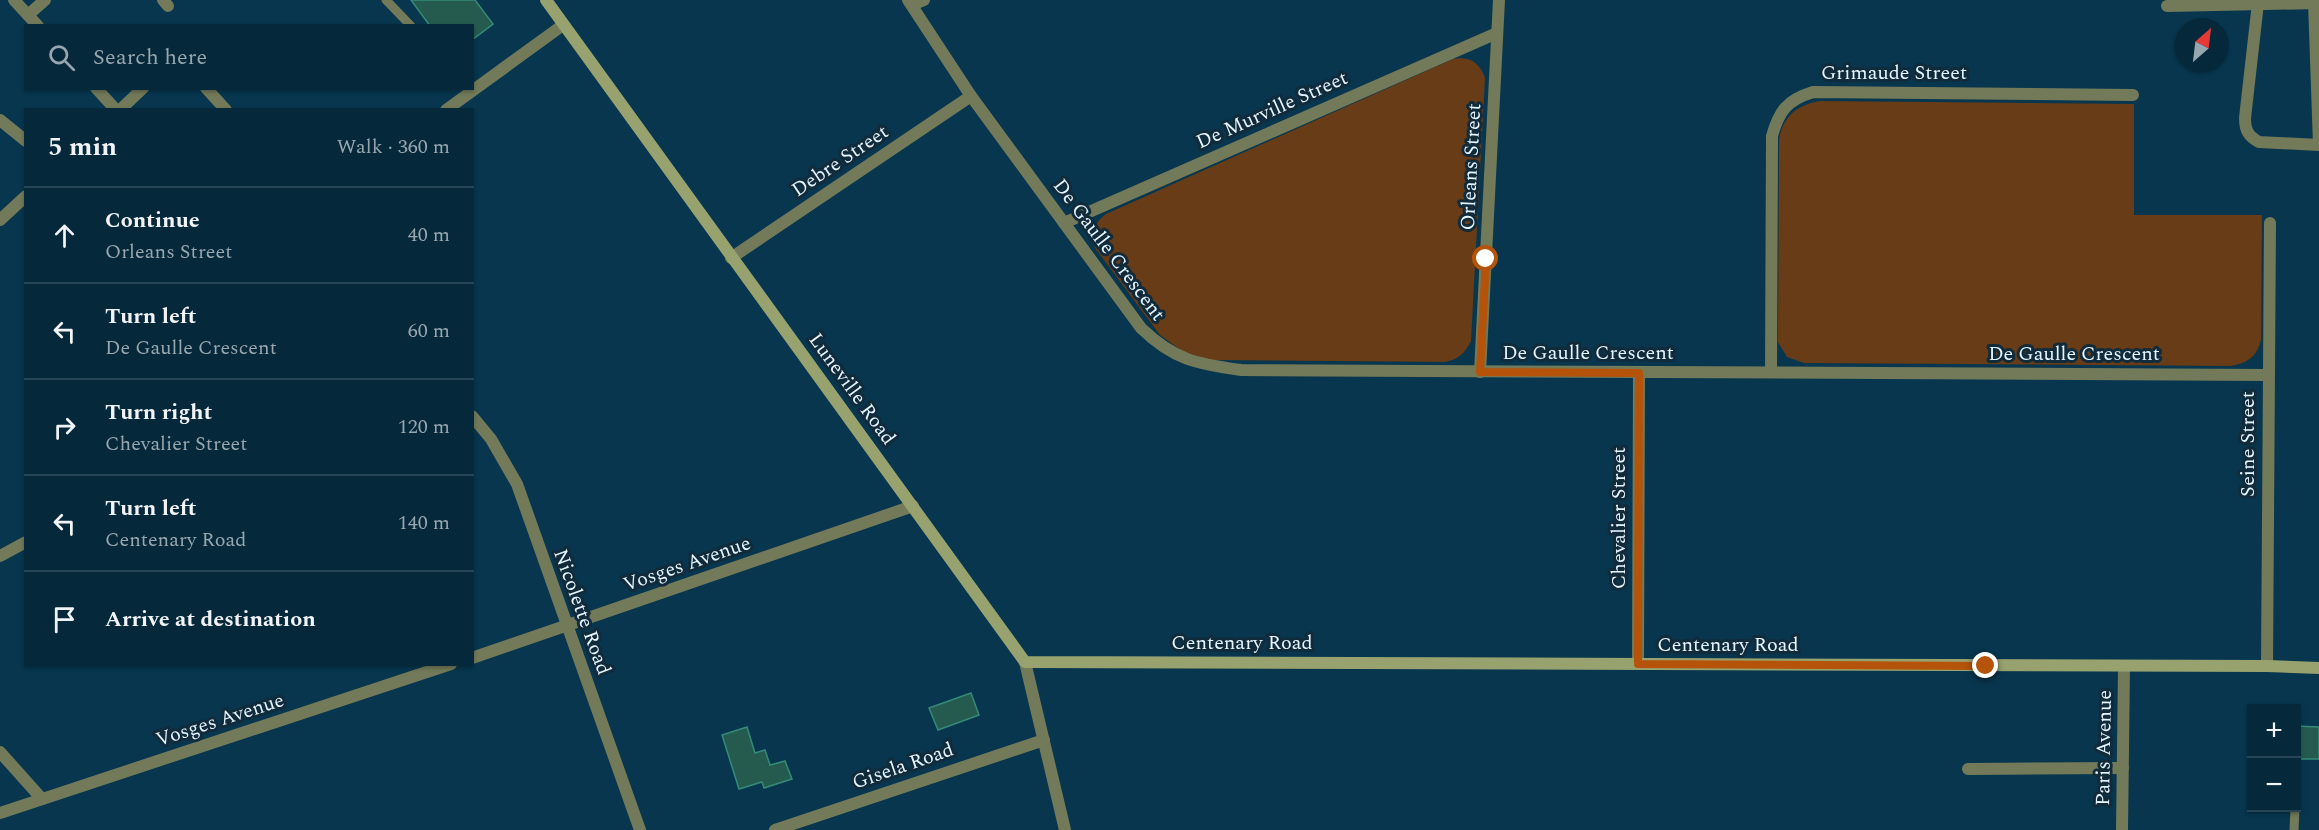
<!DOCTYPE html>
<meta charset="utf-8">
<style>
body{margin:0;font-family:Spectral,serif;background:#133445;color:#f1f3f6}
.controls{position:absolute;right:18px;bottom:18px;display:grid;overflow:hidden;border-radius:0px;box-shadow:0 2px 4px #0004}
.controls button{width:54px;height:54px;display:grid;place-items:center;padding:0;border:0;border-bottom:2px solid #264454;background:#05283a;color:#f1f3f6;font:30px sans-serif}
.compass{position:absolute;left:2175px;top:18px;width:54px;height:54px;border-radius:50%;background:#05283a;box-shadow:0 2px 4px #0004;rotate:28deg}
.stop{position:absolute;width:18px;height:18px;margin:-14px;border:4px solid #b45309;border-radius:50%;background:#fff}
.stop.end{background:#b45309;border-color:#fff;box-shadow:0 2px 6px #0008}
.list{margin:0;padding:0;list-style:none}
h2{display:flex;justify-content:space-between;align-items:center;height:78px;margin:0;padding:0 24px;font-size:26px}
h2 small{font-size:20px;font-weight:400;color:#97a6af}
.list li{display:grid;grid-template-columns:39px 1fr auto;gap:18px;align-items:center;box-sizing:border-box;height:96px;padding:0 24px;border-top:2px solid #264454}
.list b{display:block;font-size:22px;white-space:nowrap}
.list p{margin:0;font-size:20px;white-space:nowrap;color:#97a6af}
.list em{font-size:20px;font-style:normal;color:#97a6af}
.icon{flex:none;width:33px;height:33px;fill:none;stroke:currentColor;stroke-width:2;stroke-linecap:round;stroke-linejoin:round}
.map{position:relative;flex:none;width:2319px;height:830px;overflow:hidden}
.search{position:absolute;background:#05283a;box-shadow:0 2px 4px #0004;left:24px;top:24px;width:450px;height:66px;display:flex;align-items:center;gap:15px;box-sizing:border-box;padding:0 21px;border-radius:0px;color:#97a6af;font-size:22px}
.panel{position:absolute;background:#05283a;box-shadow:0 2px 4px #0004;left:24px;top:108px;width:450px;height:558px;border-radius:0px}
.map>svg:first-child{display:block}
.green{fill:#683c16}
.building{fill:#255b4f;stroke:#358a78;stroke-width:1.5}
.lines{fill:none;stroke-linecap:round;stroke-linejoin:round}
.lane{stroke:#737a59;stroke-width:9}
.street{stroke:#737a59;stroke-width:12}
.secondary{stroke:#98a26e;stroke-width:12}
.route{stroke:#b45309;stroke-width:8}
.labels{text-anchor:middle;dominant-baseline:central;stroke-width:6;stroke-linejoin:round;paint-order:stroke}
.street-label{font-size:20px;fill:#e5f5ff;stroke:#112b3b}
</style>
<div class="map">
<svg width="2319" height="830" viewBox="0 0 2319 830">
<rect width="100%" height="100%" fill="#07364e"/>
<!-- green -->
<g class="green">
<path d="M1461 58C1474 59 1481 66 1485 78L1471 341C1465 353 1459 359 1445 362L1208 360 1182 351 1160 335 1095 248C1090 234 1094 223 1106 214L1453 59Z"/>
<path d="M1820 101 2134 104V215H2262L2261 340C2257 357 2246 364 2230 366L1804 363 1787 357 1778 342 1779 140C1783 116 1797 105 1820 101Z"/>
</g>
<!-- building -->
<g class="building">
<polygon points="411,0 475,0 493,24 472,40 472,26 430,26"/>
<polygon points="971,693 979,715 938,730 929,708"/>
<polygon points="2296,726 2319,727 2319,759 2296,759"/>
<polygon points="747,727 755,753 765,750 770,765 785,761 792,779 764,788 762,782 739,789 722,735"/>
</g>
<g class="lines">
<!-- lane -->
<g class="lane">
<polyline points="386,0 411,26"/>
<polyline points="2294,830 2295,809"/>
</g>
<!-- street -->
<g class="street">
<polyline points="14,0 38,26"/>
<polyline points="163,0 168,6"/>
<path d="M908 0 971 96 1141 328C1174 360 1197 364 1241 370L2268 375"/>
<path d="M2258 3 2245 118C2245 130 2248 136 2259 142L2319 145 2314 2"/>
<polyline points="912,5 924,0"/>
<polyline points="2167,6 2319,3"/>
<polyline points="28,15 45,0"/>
<polyline points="96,88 116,110"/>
<polyline points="206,88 226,110"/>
<polyline points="120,110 143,88"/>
<polyline points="446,110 563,25"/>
<polyline points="0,120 26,141"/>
<polyline points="0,220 26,196"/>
<polyline points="1064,223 1497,33"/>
<polyline points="731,258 971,96"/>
<polyline points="1480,372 1499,0"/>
<path d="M1771 372 1772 136C1779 111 1787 100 1813 92L2133 95"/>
<polyline points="472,416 491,439 517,484 640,830"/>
<polyline points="0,556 26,542"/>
<polyline points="472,658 913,506"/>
<polyline points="1025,662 1065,830"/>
<polyline points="1638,664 1639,373"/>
<polyline points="2267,666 2270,223"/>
<polyline points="0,752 42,799"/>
<polyline points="1968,769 2123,768"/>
<polyline points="0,813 451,664"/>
<polyline points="775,830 1044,740"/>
<polyline points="2122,830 2124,667"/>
</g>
<!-- secondary -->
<polyline class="secondary" points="546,0 1025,662 2267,666 2319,668"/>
</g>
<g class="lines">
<!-- route -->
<polyline class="route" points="1486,259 1480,372 1639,373 1638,664 1986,666"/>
</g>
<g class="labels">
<!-- street labels -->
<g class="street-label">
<text x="1894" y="73">Grimaude Street</text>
<text transform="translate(1272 110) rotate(-24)">De Murville Street</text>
<text transform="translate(840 161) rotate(-34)">Debre Street</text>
<text transform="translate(1471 167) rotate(-87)">Orleans Street</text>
<text transform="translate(1109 250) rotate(53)">De Gaulle Crescent</text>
<text x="1588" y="353">De Gaulle Crescent</text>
<text x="2074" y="354">De Gaulle Crescent</text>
<text transform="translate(852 389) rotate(54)">Luneville Road</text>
<text transform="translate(2248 444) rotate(-90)">Seine Street</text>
<text transform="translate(1619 518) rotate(-90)">Chevalier Street</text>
<text transform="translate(687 564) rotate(-19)">Vosges Avenue</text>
<text transform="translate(582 612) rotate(70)">Nicolette Road</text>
<text x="1242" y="643">Centenary Road</text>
<text x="1728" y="645">Centenary Road</text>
<text transform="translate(220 720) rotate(-18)">Vosges Avenue</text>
<text transform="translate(2104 748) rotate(-89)">Paris Avenue</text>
<text transform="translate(903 766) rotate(-19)">Gisela Road</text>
</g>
</g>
</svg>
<div class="controls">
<button>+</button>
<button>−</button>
</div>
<svg class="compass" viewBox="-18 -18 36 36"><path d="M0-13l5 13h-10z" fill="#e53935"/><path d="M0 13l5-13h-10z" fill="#97a6af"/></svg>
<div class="stop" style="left:1486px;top:259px"></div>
<div class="stop end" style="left:1986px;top:666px"></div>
<div class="search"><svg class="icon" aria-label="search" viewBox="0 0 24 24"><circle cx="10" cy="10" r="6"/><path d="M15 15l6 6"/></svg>Search here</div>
<section class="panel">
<h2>5 min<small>Walk · 360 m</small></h2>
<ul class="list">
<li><svg class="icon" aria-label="ahead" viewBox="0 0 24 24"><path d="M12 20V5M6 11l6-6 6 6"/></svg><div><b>Continue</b><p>Orleans Street</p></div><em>40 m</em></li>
<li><svg class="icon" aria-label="left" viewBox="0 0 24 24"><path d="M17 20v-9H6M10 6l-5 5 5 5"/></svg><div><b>Turn left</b><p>De Gaulle Crescent</p></div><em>60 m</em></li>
<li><svg class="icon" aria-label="right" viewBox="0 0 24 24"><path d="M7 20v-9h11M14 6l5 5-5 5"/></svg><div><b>Turn right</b><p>Chevalier Street</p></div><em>120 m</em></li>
<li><svg class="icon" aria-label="left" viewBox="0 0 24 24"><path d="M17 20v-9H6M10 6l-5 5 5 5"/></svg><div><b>Turn left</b><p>Centenary Road</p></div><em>140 m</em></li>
<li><svg class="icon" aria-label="arrive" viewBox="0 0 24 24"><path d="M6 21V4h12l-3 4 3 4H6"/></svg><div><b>Arrive at destination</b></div></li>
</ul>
</section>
</div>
